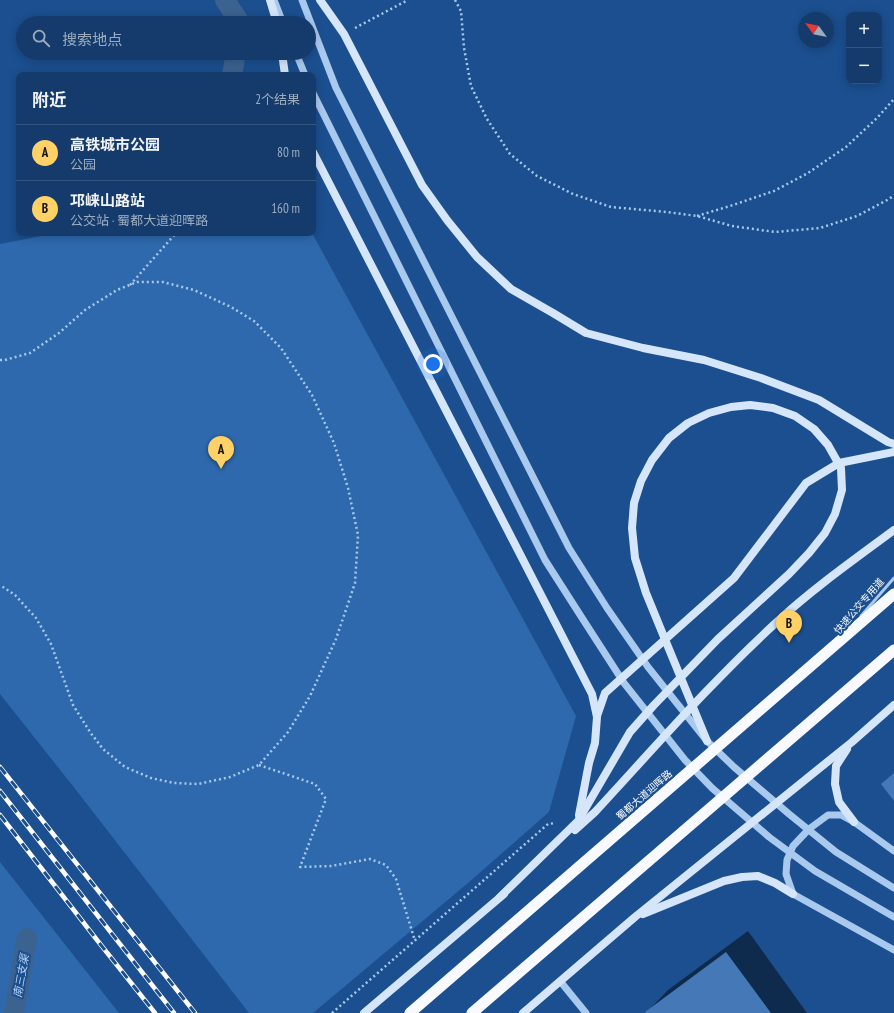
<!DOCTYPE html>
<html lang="zh">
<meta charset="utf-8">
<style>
body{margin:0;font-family:"PT Sans Narrow","Noto Sans SC",sans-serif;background:#214673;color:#f1f3f6}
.controls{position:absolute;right:12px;top:12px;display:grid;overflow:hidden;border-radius:8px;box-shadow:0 2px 10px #0003}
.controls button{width:36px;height:36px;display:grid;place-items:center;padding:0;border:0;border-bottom:1px solid #33557e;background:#143b6b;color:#f1f3f6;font:20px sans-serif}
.compass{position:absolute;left:798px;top:12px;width:36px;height:36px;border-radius:50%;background:#143b6b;box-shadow:0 2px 10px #0003;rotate:303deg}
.you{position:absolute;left:433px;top:364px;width:14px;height:14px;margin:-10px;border:3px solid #fff;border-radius:50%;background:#1a73e8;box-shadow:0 0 0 6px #1a73e833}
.badge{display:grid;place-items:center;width:26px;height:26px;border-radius:50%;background:#ffd166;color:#111;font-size:13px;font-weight:700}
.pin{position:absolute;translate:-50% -33px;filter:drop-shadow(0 1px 2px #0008)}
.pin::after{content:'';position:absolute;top:21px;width:14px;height:12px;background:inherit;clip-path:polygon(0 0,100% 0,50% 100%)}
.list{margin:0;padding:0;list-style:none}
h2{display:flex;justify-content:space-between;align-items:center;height:52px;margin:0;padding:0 16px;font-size:17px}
h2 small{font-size:13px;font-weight:400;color:#9dadc1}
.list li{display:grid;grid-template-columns:26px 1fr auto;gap:12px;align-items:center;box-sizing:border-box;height:56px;padding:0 16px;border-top:1px solid #33557e}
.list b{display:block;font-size:15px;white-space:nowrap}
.list p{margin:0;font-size:13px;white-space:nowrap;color:#9dadc1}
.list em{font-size:13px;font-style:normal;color:#9dadc1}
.icon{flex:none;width:22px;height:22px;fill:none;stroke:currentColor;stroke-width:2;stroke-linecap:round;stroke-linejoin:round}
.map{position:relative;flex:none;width:894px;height:1013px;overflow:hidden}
.search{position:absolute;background:#143b6b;box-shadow:0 2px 10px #0003;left:16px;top:16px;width:300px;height:44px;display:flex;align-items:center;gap:10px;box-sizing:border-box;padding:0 14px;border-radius:22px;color:#9dadc1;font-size:15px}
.panel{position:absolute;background:#143b6b;box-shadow:0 2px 10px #0003;left:16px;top:72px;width:300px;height:164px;border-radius:8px}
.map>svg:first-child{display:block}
.green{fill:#2e69ad}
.shadow{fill:#0007}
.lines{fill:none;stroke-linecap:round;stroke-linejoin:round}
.canal{stroke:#3c6290;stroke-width:20}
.building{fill:#4478b7}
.path{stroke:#a9c9ee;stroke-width:2.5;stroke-dasharray:2 3;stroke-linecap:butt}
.service{stroke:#a9c9ee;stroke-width:3}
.tertiary{stroke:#a9c9ee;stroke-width:7}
.secondary{stroke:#d6e6fa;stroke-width:8}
.trunk{stroke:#f8faff;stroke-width:11}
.rail-casing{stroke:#fff;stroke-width:4.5}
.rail{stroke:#1b4f8f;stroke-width:3;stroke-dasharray:9;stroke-linecap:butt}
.labels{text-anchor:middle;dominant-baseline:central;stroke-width:4;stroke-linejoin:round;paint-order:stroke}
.street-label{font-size:10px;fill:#fff;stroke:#1b4f8f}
.water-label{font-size:11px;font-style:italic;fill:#b5d3f5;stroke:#1b4f8f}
</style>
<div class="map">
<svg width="894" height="1013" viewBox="0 0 894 1013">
<rect width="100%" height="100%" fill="#1b4f8f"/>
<!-- green -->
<g class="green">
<polygon points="57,233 312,233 576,716 549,812 468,883 313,1013 249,1013 76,790 0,694 0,244"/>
<polygon points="0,862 119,1013 0,1013"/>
</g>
<!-- shadow -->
<polygon class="shadow" points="748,931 807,1013 648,1013 647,1012 668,990"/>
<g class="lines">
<!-- canal -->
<g class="canal">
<polyline points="225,0 240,23"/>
<polyline points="232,75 236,53"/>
<polyline points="14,1013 27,938"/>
</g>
</g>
<!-- building -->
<g class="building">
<polygon points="894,773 894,801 881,784"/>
<polygon points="726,952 771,1013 646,1013 645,1012"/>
</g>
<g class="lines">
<!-- path -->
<g class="path">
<polyline points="455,0 461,11 464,48 471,86 487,119 510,154 537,176 573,194 611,207 667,212 697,216 732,226 775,232 820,228 857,216 889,199 894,195"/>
<polyline points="355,28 408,0"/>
<polyline points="697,216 730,206 774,191 808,173 846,147 877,118 894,99"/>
<polyline points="130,285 176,233"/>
<polyline points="0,360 5,360 30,353 59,333 85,310 117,290 137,282 163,282 194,290 231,307 254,321 281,348 312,395 334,443 348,488 358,535 355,583 336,639 310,696 288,732 259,765 230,777 198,784 174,783 151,778 125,767 103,749 90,732 73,705 51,644 36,618 15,595 0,585"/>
<polyline points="259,765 315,784 326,799 300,867 331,866 370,859 386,865 396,879 415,941"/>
<polyline points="332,1013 548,824 556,823"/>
</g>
<!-- service -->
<polyline class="service" points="861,616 894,578"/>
<!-- tertiary -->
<g class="tertiary">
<polyline points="274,0 283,23"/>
<polyline points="302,0 336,88 569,548 607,608 648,667 707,741 734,767 789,814 836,852 894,888"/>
<polyline points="296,53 305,75"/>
<polyline points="313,93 545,560 584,621 624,683 685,760 712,788 769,837 815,871 894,917"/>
<polyline points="894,851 854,822 841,815 828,815 809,829 793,846 787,860 786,874 793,894 894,950"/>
<polyline points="560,981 586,1013"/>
</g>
<!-- secondary -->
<g class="secondary">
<polyline points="270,0 277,23"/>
<polyline points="320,0 344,34 422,185 447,220 477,257 511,289 553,313 586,333 643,348 704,360 761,378 819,400 888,442 894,444"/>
<polyline points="282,53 285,75"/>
<polyline points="313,152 592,694 597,717 595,743 589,763 579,815"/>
<polyline points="597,716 605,693 734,578 806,483 839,463 894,452"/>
<polyline points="847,749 836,766 835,784 839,802 854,822"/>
<path d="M575 830 595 812C655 747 714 679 779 620 815 587 855 559 894 530"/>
<polyline points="499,898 578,821 630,732 654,705 718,639 789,574 809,553 825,533 835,514 842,490 841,468 828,445 814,429 795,416 773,408 750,405 731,407 709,413 688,423 669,438 652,460 641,481 634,503 632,528 635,558 646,593 664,637 707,741"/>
<polyline points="643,914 724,881 742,877 758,876 775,883 793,894"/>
<polyline points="364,1013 504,894"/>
<polyline points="523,1013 635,917 852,742 894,705"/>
</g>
<!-- trunk -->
<g class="trunk">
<polyline points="410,1013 894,594"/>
<polyline points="472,1013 894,650"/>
</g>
<!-- rail casing -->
<g class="rail-casing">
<g id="rail">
<polyline points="0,767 195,1013"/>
<polyline points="0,791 174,1013"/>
<polyline points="0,815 97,940 155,1013"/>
</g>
</g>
<!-- rail -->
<use href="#rail" class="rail"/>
</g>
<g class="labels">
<!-- street labels -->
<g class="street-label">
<text transform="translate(859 606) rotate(-49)">快速公交专用道</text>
<text transform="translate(644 795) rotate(-41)">蜀都大道迎晖路</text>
</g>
<!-- water labels -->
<g class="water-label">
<text transform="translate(21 976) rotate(-80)">南三支渠</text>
</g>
</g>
</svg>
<div class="controls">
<button>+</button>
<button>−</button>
</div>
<svg class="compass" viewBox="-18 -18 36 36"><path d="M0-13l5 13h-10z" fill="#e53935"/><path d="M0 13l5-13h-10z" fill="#9dadc1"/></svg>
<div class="you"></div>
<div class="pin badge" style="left:221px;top:469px">A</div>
<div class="pin badge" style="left:789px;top:643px">B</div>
<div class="search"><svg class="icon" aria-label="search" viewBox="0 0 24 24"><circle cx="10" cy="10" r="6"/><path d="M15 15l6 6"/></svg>搜索地点</div>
<section class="panel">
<h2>附近<small>2个结果</small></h2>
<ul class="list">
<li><span class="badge">A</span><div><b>高铁城市公园</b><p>公园</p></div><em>80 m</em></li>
<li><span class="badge">B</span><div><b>邛崃山路站</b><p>公交站 · 蜀都大道迎晖路</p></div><em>160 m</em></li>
</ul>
</section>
</div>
